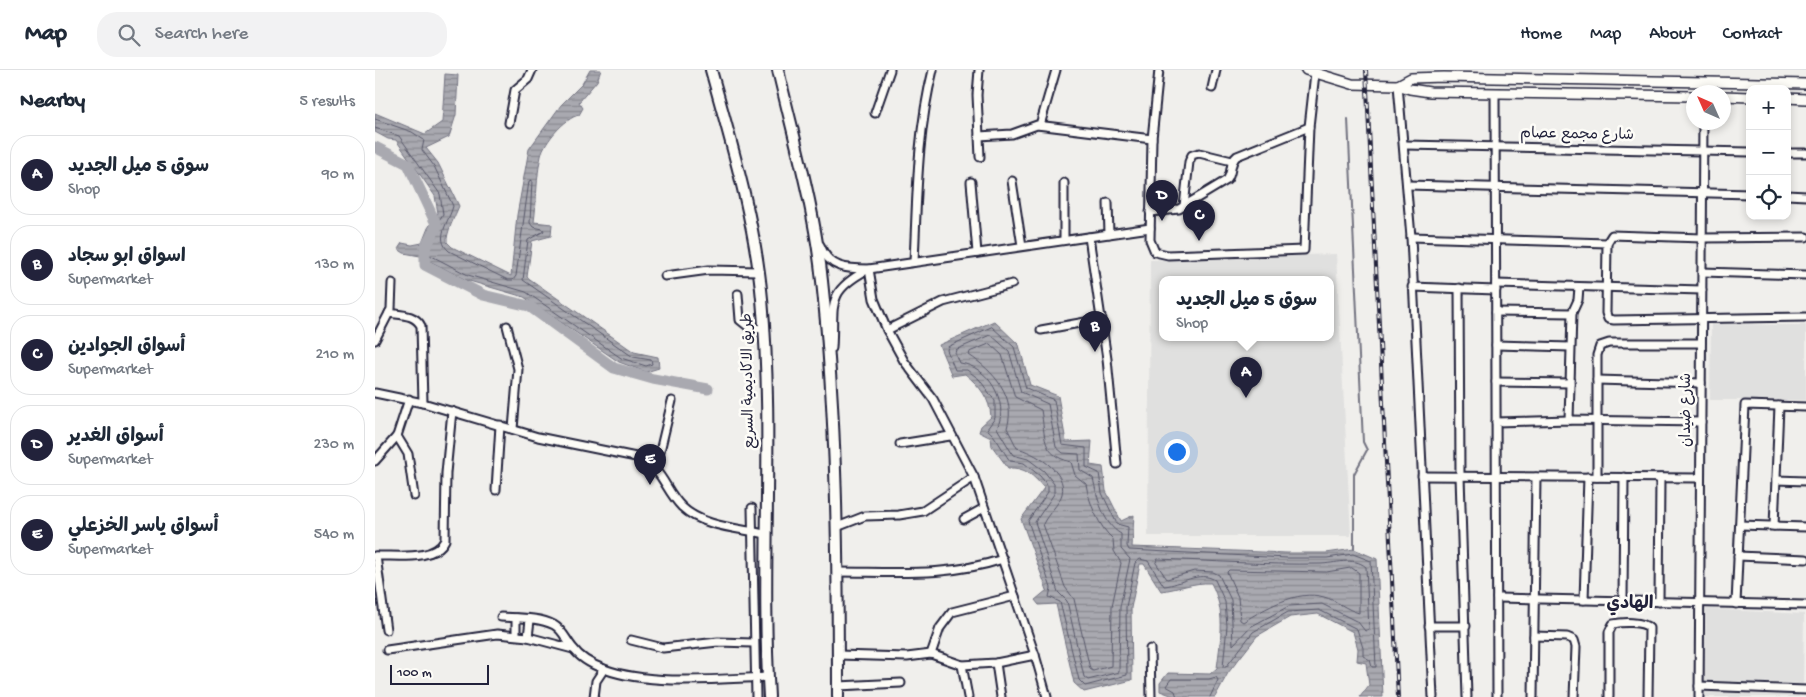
<!DOCTYPE html>
<meta charset="utf-8">
<style>
body{margin:0;font-family:"Gochi Hand","Playpen Sans Arabic",sans-serif;background:#f2f2f3;color:#1f2937}
.controls{position:absolute;right:15px;top:15px;display:grid;overflow:hidden;border-radius:10px;box-shadow:0 2px 8px #0003}
.controls button{width:45px;height:45px;display:grid;place-items:center;padding:0;border:0;border-bottom:1px solid #e0e1e3;background:#fff;color:#1f2937;font:25px sans-serif}
.compass{position:absolute;left:1311px;top:15px;width:45px;height:45px;border-radius:50%;background:#fff;box-shadow:0 2px 8px #0003;rotate:315deg}
.scale{position:absolute;left:15px;bottom:12px;width:99px;box-sizing:border-box;padding-left:5px;border:2px solid #22223b;border-top:0;font-size:14px;line-height:18px;white-space:nowrap;color:#22223b;-webkit-text-stroke:4px #fdfcf7;paint-order:stroke}
.you{position:absolute;left:801px;top:381px;width:18px;height:18px;margin:-12px;border:4px solid #fff;border-radius:50%;background:#1a73e8;box-shadow:0 0 0 8px #1a73e833}
.badge{display:grid;place-items:center;width:32px;height:32px;border-radius:50%;background:#22223b;color:#fff;font-size:16px;font-weight:700}
.pin{position:absolute;translate:-50% -41px;filter:drop-shadow(0 1px 2px #0008)}
.pin::after{content:'';position:absolute;top:26px;width:18px;height:15px;background:inherit;clip-path:polygon(0 0,100% 0,50% 100%)}
.popup{position:absolute;left:784px;top:206px;width:175px;height:65px;box-sizing:border-box;display:grid;place-content:center;border-radius:10px;background:#fff;filter:drop-shadow(0 1px 4px #0005);font-size:16px;white-space:nowrap;color:#747a83}
.popup b{font-size:19px;color:#1f2937}
.popup::after{content:'';position:absolute;left:50%;top:100%;margin-left:-10px;border:10px solid transparent;border-top-color:#fff}
.list{margin:0;padding:0;list-style:none}
h2{display:flex;justify-content:space-between;align-items:center;height:65px;margin:0;padding:0 20px;font-size:21px}
h2 small{font-size:16px;font-weight:400;color:#747a83}
.list li{display:grid;grid-template-columns:32px 1fr auto;gap:15px;align-items:center;box-sizing:border-box;height:80px;margin:0 10px 10px;padding:0 10px;border:1px solid #e0e1e3;border-radius:20px}
.list b{display:block;font-size:19px;white-space:nowrap}
.list p{margin:0;font-size:16px;white-space:nowrap;color:#747a83}
.list em{font-size:16px;font-style:normal;color:#747a83}
.icon{flex:none;width:28px;height:28px;fill:none;stroke:currentColor;stroke-width:2;stroke-linecap:round;stroke-linejoin:round}
.map{position:relative;flex:none;width:1431px;height:627px;overflow:hidden}
header{display:flex;align-items:center;gap:30px;box-sizing:border-box;height:70px;padding:0 25px;background:#fff;border-bottom:1px solid #e0e1e3}
header strong{font-size:24px}
nav{display:flex;gap:28px;margin-inline-start:auto;font-size:18px}
.search{width:350px;height:45px;background:#f2f2f3;display:flex;align-items:center;gap:12px;box-sizing:border-box;padding:0 18px;border-radius:20px;color:#747a83;font-size:19px}
main{display:flex}
aside{flex:1;background:#fff}
.map>svg:first-child{display:block}
.built{fill:#e0e0df;fill-rule:evenodd}
.water{fill:url(#water-rules);stroke:#737381}
.lines{fill:none;stroke-linecap:round;stroke-linejoin:round}
.shore{stroke:#58586a;stroke-width:1}
.stream{stroke:#737381;stroke-width:2}
.river{stroke:#a9a9b0;stroke-width:11}
.minor-casing{stroke:#22223b;stroke-width:11}
.major-casing{stroke:#22223b;stroke-width:12}
.highway-casing{stroke:#22223b;stroke-width:14}
.minor{stroke:#fdfcf7;stroke-width:7}
.major{stroke:#fdfcf7;stroke-width:9}
.highway{stroke:#fdfcf7;stroke-width:10}
.rail-casing{stroke:#22223b;stroke-width:4}
.rail{stroke:#fdfcf7;stroke-width:2;stroke-dasharray:5.5;stroke-linecap:butt}
.labels{text-anchor:middle;dominant-baseline:central;stroke-width:5;stroke-linejoin:round;paint-order:stroke}
.street-label{font-size:15px;fill:#22223b;stroke:#fdfcf7}
.quarter-label{font-size:18px;font-weight:bold;fill:#22223b;stroke:#fdfcf7}
</style>
<header>
<strong>Map</strong>
<div class="search"><svg class="icon" aria-label="search" viewBox="0 0 24 24"><circle cx="10" cy="10" r="6"/><path d="M15 15l6 6"/></svg>Search here</div>
<nav><a>Home</a><a>Map</a><a>About</a><a>Contact</a></nav>
</header>
<main>
<aside>
<h2>Nearby<small>5 results</small></h2>
<ul class="list">
<li><span class="badge">A</span><div><b>سوق 5 ميل الجديد</b><p>Shop</p></div><em>90 m</em></li>
<li><span class="badge">B</span><div><b>اسواق ابو سجاد</b><p>Supermarket</p></div><em>130 m</em></li>
<li><span class="badge">C</span><div><b>أسواق الجوادين</b><p>Supermarket</p></div><em>210 m</em></li>
<li><span class="badge">D</span><div><b>أسواق الغدير</b><p>Supermarket</p></div><em>230 m</em></li>
<li><span class="badge">E</span><div><b>أسواق ياسر الخزعلي</b><p>Supermarket</p></div><em>540 m</em></li>
</ul>
</aside>
<div class="map">
<svg width="1431" height="627" viewBox="0 0 1431 627">
<defs>
<pattern id="water-rules" width="6" height="5" patternUnits="userSpaceOnUse" patternTransform="scale(1.25)"><rect width="6" height="5" fill="#a9a9b0"/><path d="M0 2.5h6" fill="none" stroke="#898990"/></pattern>
</defs>
<rect width="100%" height="100%" fill="#f0efec"/>
<filter id="ink" filterUnits="userSpaceOnUse"><feTurbulence type="fractalNoise" baseFrequency=".02" numOctaves="2"/><feDisplacementMap in="SourceGraphic" scale="10" xChannelSelector="R" yChannelSelector="G"/><feConvolveMatrix kernelMatrix="1 2 1 2 8 2 1 2 1" color-interpolation-filters="sRGB"/></filter>
<g filter="url(#ink)">
<!-- built -->
<g class="built">
<path d="M961 184 976 466H773L775 190ZM955 209V267H787V209Z"/>
<polygon points="1336,254 1431,255 1431,330 1335,330"/>
<polygon points="1331,539 1429,544 1428,614 1329,611"/>
<polygon points="1330,620 1424,623 1424,627 1330,627"/>
</g>
<!-- water -->
<g class="water">
<path d="M215 0H226L222 11 204 32 208 38 204 45C190 48 170 71 166 86 161 107 162 131 159 152L177 154 176 166 157 171 152 207 259 282 283 287 284 298 271 302 244 292 149 227 91 210 45 186 29 183 23 179 27 173 37 175 47 173 53 158 63 143 60 126 21 70 13 69 0 62V43L50 64 67 52 70 4 83 5 81 45 74 67 51 78 63 93 84 136C80 146 71 163 72 172L77 177 136 206 142 145 154 79 186 35 207 14Z"/>
<path d="M619 251 644 275 655 315 683 326 691 372 717 371 715 395 728 397 731 421 746 451 759 445 757 477 912 483H951L979 479 1002 489 1008 627H985L994 615 991 593 982 591 983 579 978 562 943 544 915 547 882 566 853 603 840 627H801L785 621V613L793 603 835 604 842 598C846 566 851 542 836 513 818 512 804 519 786 521L769 494H765L756 538 757 610 709 622 699 613 681 534 664 535 660 530 672 520 646 449 669 418C658 405 650 397 633 398L617 376 616 368 604 362 606 356 616 347C615 329 605 316 590 304L577 306 564 275Z"/>
</g>
<g class="lines">
<!-- shore -->
<g class="shore">
<path d="M0 49 37 62 49 70 47 80 59 96 78 136C74 152 59 168 74 181L133 210H138L141 206 154 111 157 110 155 153 158 157 168 159 169 161 153 170 148 210 258 287 276 290 277 294 271 296 246 288 151 222 93 205 49 182 58 160 68 144 65 124 24 66 0 58"/>
<path d="M617 257 639 277 651 318 679 330 687 375 711 378V397L724 403 727 423 742 454 753 457 752 476 754 480 912 488H952L978 484 996 491 1001 597H997L995 590 988 586V578L982 559 944 540 913 542 878 562 851 597H848L852 556 850 532 840 510C824 500 805 515 789 516L773 491 765 489 760 493 751 537 752 605 710 616 704 610 685 532 674 527 676 518 653 451 673 422V416L665 406 649 393 635 391C627 380 622 367 612 359L620 348V331L604 309 592 300H580L572 280 573 277Z"/>
<path d="M616 265 634 281 646 322 673 334 681 377 688 383 704 384 705 400 718 408C722 427 728 454 746 464V479L755 489 745 537 744 602 713 610 709 607 692 531 683 522 660 452 679 424V414L669 401 653 389 638 385 622 358C635 333 613 295 584 293L580 283 581 280Z"/>
<path d="M615 274 627 285 640 327 666 340C671 367 665 384 696 392L700 405 711 414C714 433 724 457 738 469L739 481 746 493 737 536 736 596 718 601 715 599 699 529 690 517 668 454C673 443 684 435 687 424 693 401 658 382 642 378L632 358C642 326 618 301 594 285L595 282Z"/>
<path d="M783 489C837 491 890 495 944 494 960 494 978 486 991 497L994 559 990 561 983 552 947 534 914 536 875 557 858 575 856 530 844 505 838 502 819 501 792 509 781 493Z"/>
<path d="M977 498 984 503V543C972 540 961 530 949 527 922 519 889 539 868 552L865 550 863 527 852 502 854 500 951 502Z"/>
<polyline points="802,627 800,621 791,616 796,609 834,609 841,607 843,610 835,627"/>
</g>
<!-- stream -->
<polyline class="stream" points="973,49 988,372 992,380 979,404 979,479"/>
<!-- river -->
<polyline class="river" points="0,77 33,94 62,156 50,178 50,195 108,225 154,236 239,298 278,309 333,319"/>
<!-- minor casing -->
<g class="minor-casing">
<g id="minor">
<polyline points="604,0 602,25 605,87"/>
<polyline points="784,0 777,69 775,170 780,182 793,185 929,180 934,57 940,3"/>
<polyline points="1023,15 1036,167 1058,627"/>
<polyline points="837,18 841,0"/>
<polyline points="1120,23 1122,627"/>
<polyline points="500,43 515,0"/>
<polyline points="134,53 140,20 153,9 157,0"/>
<polyline points="665,55 681,0"/>
<polyline points="604,66 637,64 662,55 777,69"/>
<polyline points="1030,75 1375,82"/>
<polyline points="1412,83 1431,83"/>
<polyline points="637,111 647,176"/>
<polyline points="596,112 602,183"/>
<polyline points="689,113 689,170"/>
<polyline points="1032,115 1375,124"/>
<polyline points="1412,125 1431,126"/>
<polyline points="733,133 734,164"/>
<polyline points="809,136 814,92 817,85 824,83 857,91"/>
<path d="M775 142 804 139 852 110C858 102 854 92 862 86L934 57"/>
<polyline points="714,167 732,289 742,394"/>
<polyline points="1036,167 1232,173"/>
<polyline points="1431,167 1327,168 1237,165 1232,173 1231,243 1233,249 1239,250 1431,247"/>
<path d="M445 175C454 199 472 199 494 199L775 158"/>
<path d="M539 192C542 127 542 63 558 0"/>
<polyline points="494,199 499,229 512,260 529,291 558,329 599,407 660,585 672,627"/>
<polyline points="1327,202 1431,205"/>
<polyline points="290,206 334,200 384,201"/>
<polyline points="1121,214 1327,220"/>
<polyline points="1037,217 1121,220"/>
<polyline points="1084,218 1085,406 1092,627"/>
<polyline points="363,224 365,250 375,258 389,259"/>
<polyline points="1121,242 1197,243"/>
<path d="M14 243C26 245 40 244 46 256L48 333"/>
<polyline points="132,256 143,299 138,359"/>
<polyline points="512,260 568,232 637,214"/>
<polyline points="666,260 727,249"/>
<polyline points="0,270 16,239 17,213"/>
<polyline points="1121,275 1195,277"/>
<path d="M457 278C460 236 449 223 492 200"/>
<polyline points="1222,310 1326,313"/>
<polyline points="1121,312 1195,313"/>
<path d="M0 323 48 333 163 367 261 387C289 398 288 418 307 437 328 457 363 458 390 464"/>
<polyline points="1194,350 1197,243 1203,230 1204,217"/>
<polyline points="1121,352 1194,350 1326,352"/>
<polyline points="22,366 33,384 39,426"/>
<polyline points="525,374 575,366"/>
<polyline points="0,391 22,366 34,329"/>
<polyline points="281,398 297,331"/>
<polyline points="1047,406 1325,408"/>
<polyline points="1222,407 1222,285 1225,276 1234,273 1326,273"/>
<polyline points="1401,410 1431,411"/>
<polyline points="121,420 125,355"/>
<polyline points="377,438 381,627"/>
<polyline points="589,449 609,438"/>
<polyline points="1365,455 1431,457"/>
<polyline points="1399,456 1404,336"/>
<polyline points="462,457 490,446 524,445 548,441 599,407"/>
<path d="M0 486C21 485 59 492 70 470L71 403 77 341"/>
<polyline points="1,486 11,560"/>
<polyline points="1363,486 1431,489"/>
<path d="M462 502C520 502 573 507 628 489"/>
<polyline points="1122,528 1431,535"/>
<polyline points="1209,530 1213,407"/>
<polyline points="1248,531 1249,407"/>
<polyline points="1284,532 1285,408"/>
<polyline points="1361,534 1370,335 1431,337"/>
<path d="M126 547C142 548 164 547 179 555 188 560 191 570 198 578 205 588 218 595 229 599 275 616 344 609 393 607"/>
<polyline points="1054,556 1091,556"/>
<polyline points="141,565 141,548"/>
<polyline points="1159,566 1192,567 1199,570 1201,577 1199,627"/>
<polyline points="153,567 155,550"/>
<polyline points="256,570 288,578 343,572 378,573"/>
<polyline points="775,579 776,627"/>
<polyline points="12,580 122,564 153,567 198,579"/>
<polyline points="556,584 565,558 577,542 640,526"/>
<polyline points="463,585 532,587 556,584 587,595 621,593 660,585"/>
<polyline points="621,593 626,627"/>
<polyline points="587,595 593,627"/>
<polyline points="463,616 526,613"/>
<polyline points="1324,616 1431,620"/>
<polyline points="219,627 221,611 229,599"/>
<polyline points="1158,627 1161,407"/>
<path d="M1234 627V562L1238 554C1247 552 1268 551 1274 558L1273 627"/>
<polyline points="1324,627 1328,52"/>
</g>
</g>
<!-- major casing -->
<g class="major-casing">
<g id="major">
<polyline points="931,0 977,14 1023,15 1035,19 1055,22 1318,26"/>
<polyline points="1023,15 1036,8 1069,7 1431,14"/>
<polyline points="1348,26 1375,27"/>
<polyline points="1412,28 1431,29"/>
</g>
</g>
<!-- highway casing -->
<g class="highway-casing">
<g id="highway">
<path d="M336 0C357 76 380 151 387 229 399 361 386 495 394 627"/>
<path d="M403 0C419 69 440 140 447 211 462 349 463 488 463 627"/>
</g>
</g>
<!-- minor -->
<use href="#minor" class="minor"/>
<!-- major -->
<use href="#major" class="major"/>
<!-- highway -->
<use href="#highway" class="highway"/>
<!-- rail casing -->
<g class="rail-casing">
<polyline id="rail" points="991,0 1023,627"/>
</g>
<!-- rail -->
<use href="#rail" class="rail"/>
</g>
</g>
<g class="labels">
<!-- street labels -->
<g class="street-label">
<text transform="translate(1202 65) rotate(1)">شارع مجمع عصام</text>
<text transform="translate(374 311) rotate(-91)">طريق الاكاديمية السريع</text>
<text transform="translate(1312 340) rotate(-90)">شارع ضيدان</text>
</g>
<!-- quarter labels -->
<g class="quarter-label">
<text x="1255" y="534">الهادي</text>
</g>
</g>
</svg>
<div class="controls">
<button>+</button>
<button>−</button>
<button><svg class="icon" aria-label="locate" viewBox="0 0 24 24"><circle cx="12" cy="12" r="6"/><path d="M12 2v4M12 18v4M2 12h4M18 12h4"/></svg></button>
</div>
<svg class="compass" viewBox="-18 -18 36 36"><path d="M0-13l5 13h-10z" fill="#e53935"/><path d="M0 13l5-13h-10z" fill="#747a83"/></svg>
<div class="scale">100 m</div>
<div class="you"></div>
<div class="pin badge" style="left:871px;top:328px">A</div>
<div class="popup"><b>سوق 5 ميل الجديد</b>Shop</div>
<div class="pin badge" style="left:720px;top:282px">B</div>
<div class="pin badge" style="left:824px;top:171px">C</div>
<div class="pin badge" style="left:787px;top:151px">D</div>
<div class="pin badge" style="left:275px;top:415px">E</div>
</div>
</main>
